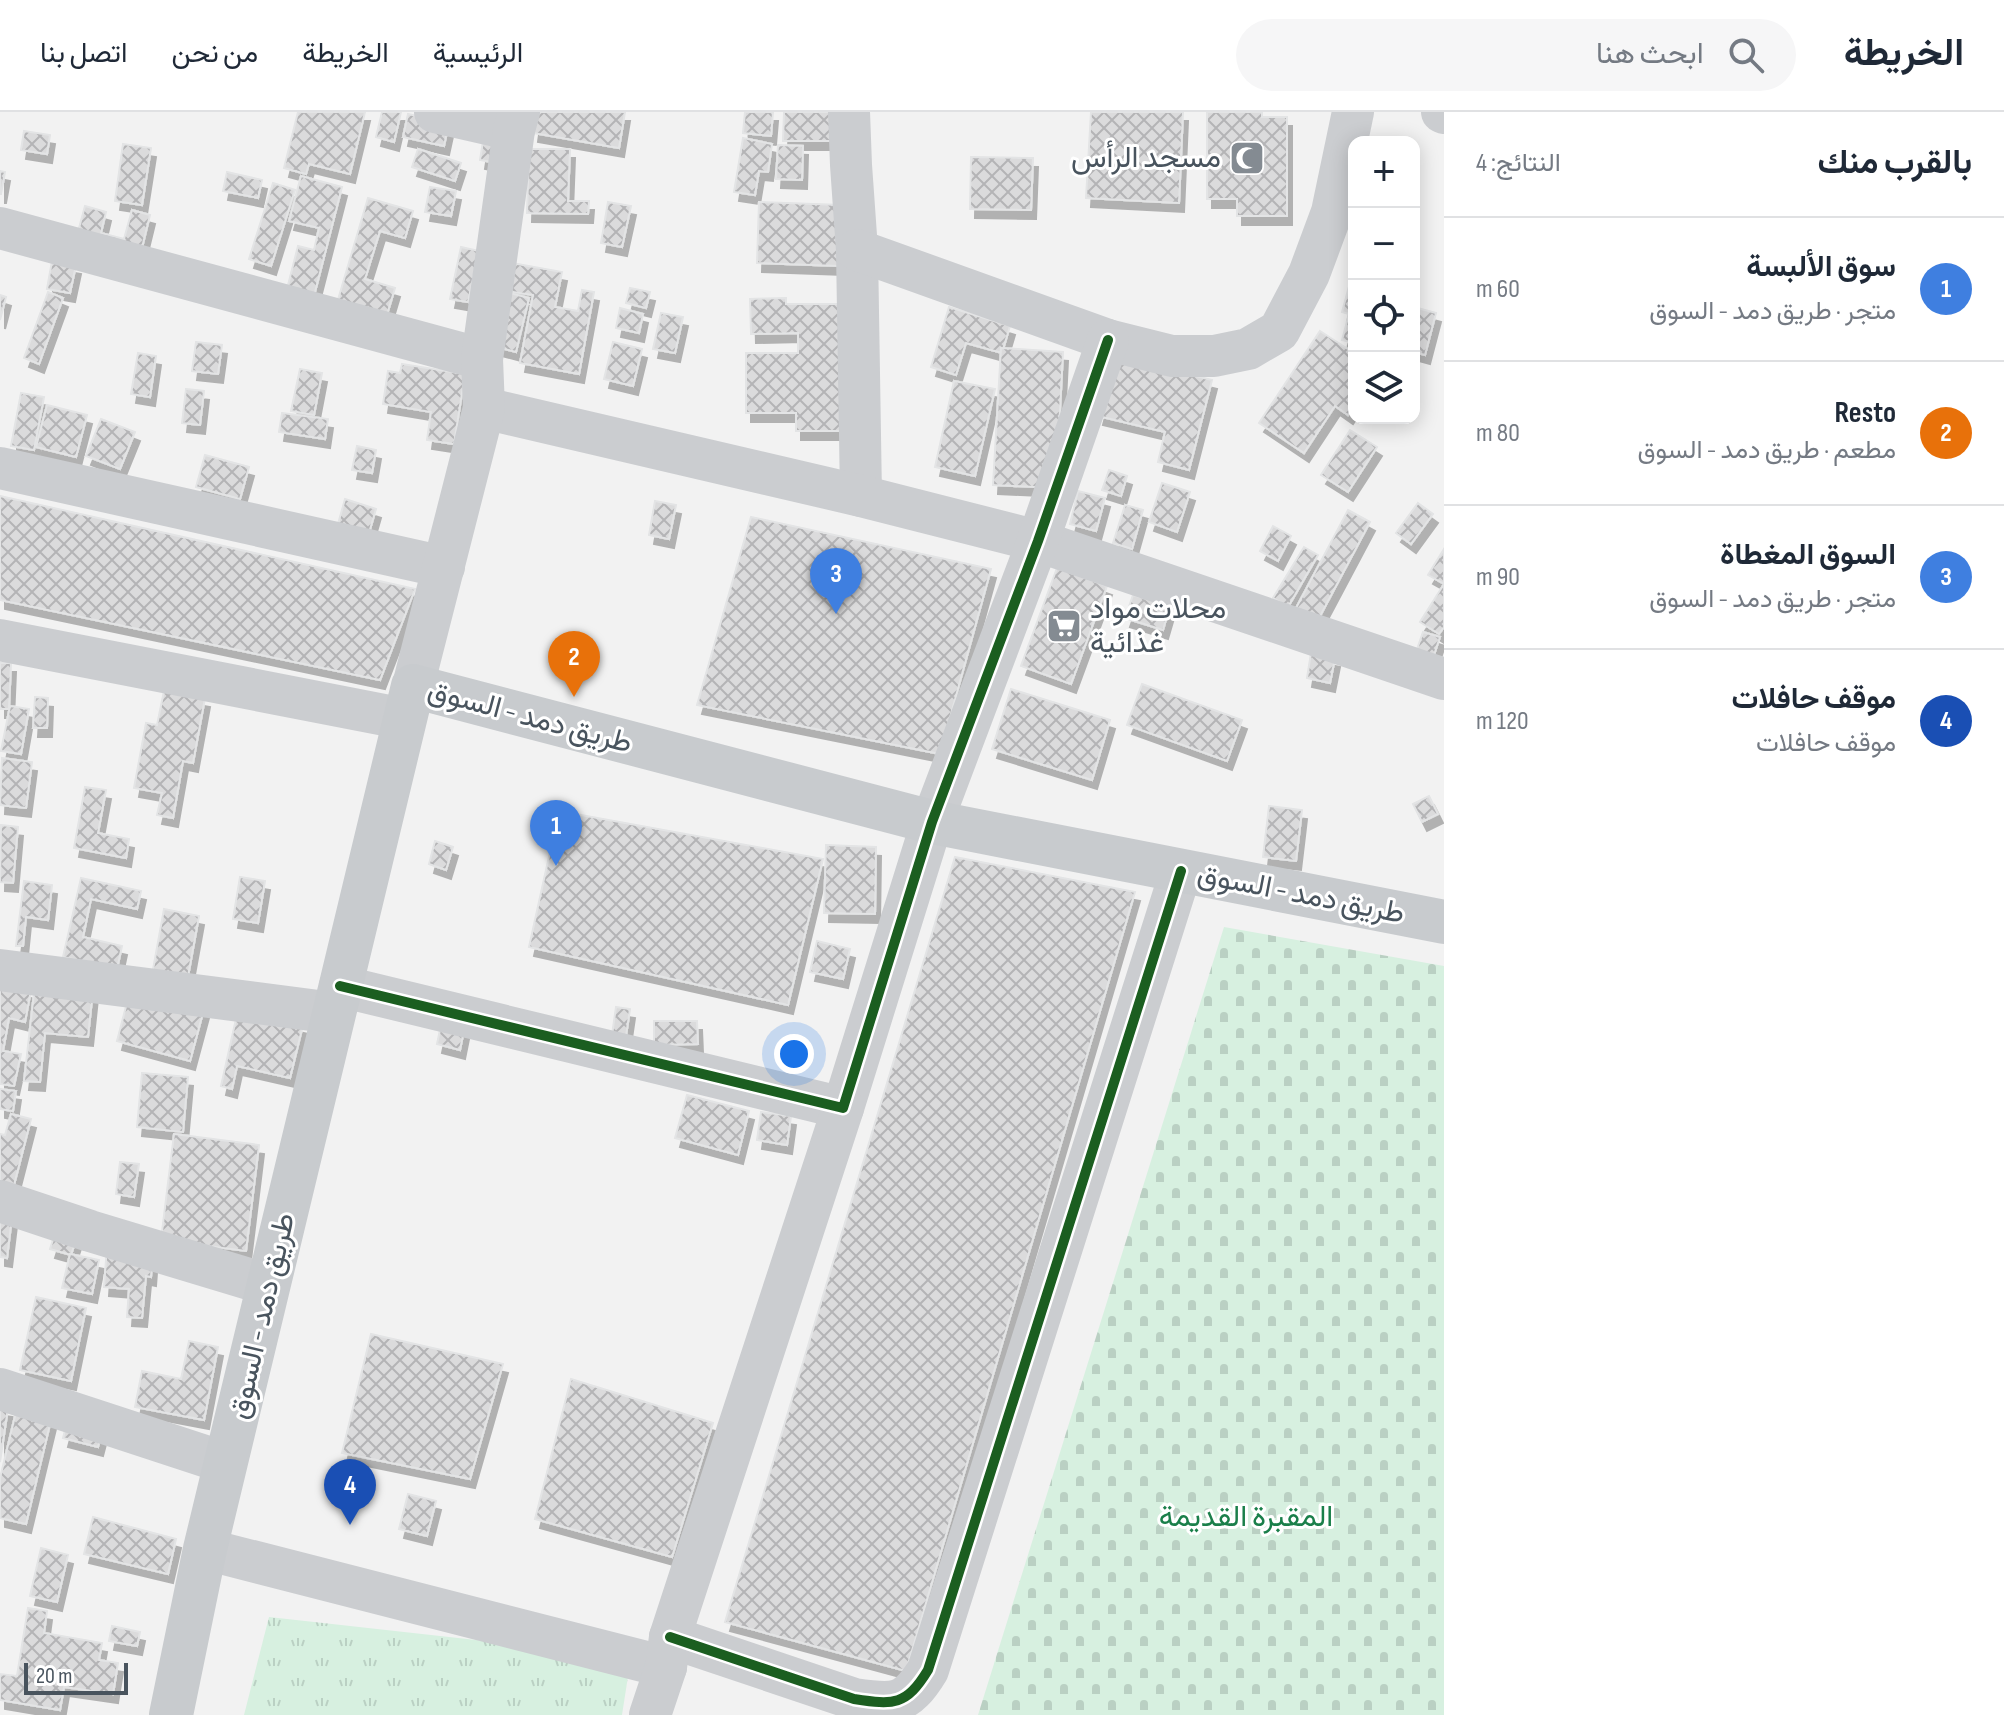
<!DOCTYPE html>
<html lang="ar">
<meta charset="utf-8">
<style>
body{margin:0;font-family:"Sofia Sans Condensed",Vazirmatn,sans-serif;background:#f6f6f7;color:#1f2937;direction:rtl}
.controls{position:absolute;right:24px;top:24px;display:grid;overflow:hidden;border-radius:16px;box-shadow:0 4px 20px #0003}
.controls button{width:72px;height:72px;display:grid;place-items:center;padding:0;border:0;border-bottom:2px solid #e0e1e3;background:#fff;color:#1f2937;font:40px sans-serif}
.scale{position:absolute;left:24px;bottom:20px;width:104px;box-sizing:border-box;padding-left:8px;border:4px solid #49545e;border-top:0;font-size:22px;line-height:28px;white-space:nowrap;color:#49545e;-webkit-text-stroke:6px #fff;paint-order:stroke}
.you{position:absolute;left:794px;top:942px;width:28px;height:28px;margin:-20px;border:6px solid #fff;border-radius:50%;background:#1a73e8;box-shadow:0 0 0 12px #1a73e833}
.badge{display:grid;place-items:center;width:52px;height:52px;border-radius:50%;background:#db2777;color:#fff;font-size:26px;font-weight:700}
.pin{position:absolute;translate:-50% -66px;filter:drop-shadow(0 2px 4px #0008)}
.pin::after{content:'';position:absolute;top:42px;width:28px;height:24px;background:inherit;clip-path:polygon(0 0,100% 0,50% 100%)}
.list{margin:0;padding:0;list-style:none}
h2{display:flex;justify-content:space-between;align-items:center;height:104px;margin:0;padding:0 32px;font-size:34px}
h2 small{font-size:26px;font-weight:400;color:#747a83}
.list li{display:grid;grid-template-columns:52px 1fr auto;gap:24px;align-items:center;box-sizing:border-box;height:144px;padding:0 32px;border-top:2px solid #e0e1e3}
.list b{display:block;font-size:30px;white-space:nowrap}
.list p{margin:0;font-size:26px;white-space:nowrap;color:#747a83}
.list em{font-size:26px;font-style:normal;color:#747a83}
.icon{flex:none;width:44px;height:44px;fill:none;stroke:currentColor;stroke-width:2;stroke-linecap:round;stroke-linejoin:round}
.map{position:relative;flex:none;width:1444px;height:1603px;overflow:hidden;direction:ltr}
header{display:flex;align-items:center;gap:48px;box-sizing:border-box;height:112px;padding:0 40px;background:#fff;border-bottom:2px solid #e0e1e3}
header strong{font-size:38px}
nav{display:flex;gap:44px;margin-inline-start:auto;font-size:28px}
.search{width:560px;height:72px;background:#f6f6f7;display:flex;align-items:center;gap:20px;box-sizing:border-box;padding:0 28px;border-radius:44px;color:#747a83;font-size:30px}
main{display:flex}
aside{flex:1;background:#fff}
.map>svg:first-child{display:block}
.cemetery{fill:url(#cemetery-stones)}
.park{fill:url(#park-tufts)}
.building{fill:url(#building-cross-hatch);stroke:#e3e4e5;stroke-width:2;filter:url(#shadow)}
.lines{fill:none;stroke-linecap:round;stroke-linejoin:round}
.minor{stroke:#cbcdd0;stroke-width:42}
.major{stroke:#c8cbce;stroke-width:44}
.cycleway-casing{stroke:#fff;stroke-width:15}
.cycleway{stroke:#1b5e20;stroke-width:10}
.labels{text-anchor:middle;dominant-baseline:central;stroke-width:6;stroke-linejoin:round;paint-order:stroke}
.poi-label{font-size:30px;fill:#49545e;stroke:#fff;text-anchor:end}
.street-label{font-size:30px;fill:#49545e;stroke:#fff}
.park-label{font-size:30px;fill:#1a7f4a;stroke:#fff}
</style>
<header>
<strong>الخريطة</strong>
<div class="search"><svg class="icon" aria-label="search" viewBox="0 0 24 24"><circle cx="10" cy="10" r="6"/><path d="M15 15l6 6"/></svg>ابحث هنا</div>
<nav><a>الرئيسية</a><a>الخريطة</a><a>من نحن</a><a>اتصل بنا</a></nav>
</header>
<main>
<aside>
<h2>بالقرب منك<small>النتائج: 4</small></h2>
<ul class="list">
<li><span class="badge" style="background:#3f7fe0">1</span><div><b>سوق الألبسة</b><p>متجر · طريق دمد - السوق</p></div><em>60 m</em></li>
<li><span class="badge" style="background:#e8710a">2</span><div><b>Resto</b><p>مطعم · طريق دمد - السوق</p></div><em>80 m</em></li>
<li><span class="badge" style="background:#3f7fe0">3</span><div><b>السوق المغطاة</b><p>متجر · طريق دمد - السوق</p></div><em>90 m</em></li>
<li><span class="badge" style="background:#1a4fb4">4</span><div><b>موقف حافلات</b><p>موقف حافلات</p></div><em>120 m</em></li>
</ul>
</aside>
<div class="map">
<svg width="1444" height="1603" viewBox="0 0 1444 1603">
<defs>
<pattern id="cemetery-stones" width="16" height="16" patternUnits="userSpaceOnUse" patternTransform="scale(2)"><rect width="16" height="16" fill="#d7f0e0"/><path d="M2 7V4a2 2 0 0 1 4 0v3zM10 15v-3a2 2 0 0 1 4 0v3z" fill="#bad0c3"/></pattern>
<pattern id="park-tufts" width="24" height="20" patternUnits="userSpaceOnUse" patternTransform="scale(2)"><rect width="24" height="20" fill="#d7f0e0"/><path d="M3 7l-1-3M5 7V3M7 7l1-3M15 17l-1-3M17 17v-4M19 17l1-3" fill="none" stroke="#bad0c3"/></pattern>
<pattern id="building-cross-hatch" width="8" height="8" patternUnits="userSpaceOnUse" patternTransform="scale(2)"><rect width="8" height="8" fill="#dbdbdc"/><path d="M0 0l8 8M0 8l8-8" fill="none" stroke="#b4b4b6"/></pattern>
<filter id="shadow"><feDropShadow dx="5" dy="9" stdDeviation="0" flood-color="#0004"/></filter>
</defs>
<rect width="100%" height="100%" fill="#f2f2f2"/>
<!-- cemetery -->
<polygon class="cemetery" points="1224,815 1444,854 1444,1603 978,1603"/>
<!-- park -->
<polygon class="park" points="269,1505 631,1545 622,1603 244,1603"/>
<!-- building -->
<g class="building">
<polygon points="298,0 365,0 350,62 309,52 306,62 284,56"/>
<polygon points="382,0 401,0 394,30 376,25"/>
<polygon points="536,0 625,0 619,36 533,21"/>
<polygon points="745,0 773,0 771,24 743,21"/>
<polygon points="784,0 834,0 834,29 783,29"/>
<polygon points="1091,0 1183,0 1179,91 1086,86"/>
<polygon points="1207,0 1262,0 1262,5 1287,5 1287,104 1237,104 1237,87 1207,87"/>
<polygon points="408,2 449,11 444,34 403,25"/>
<polygon points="24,19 50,23 47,42 21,38"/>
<polygon points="484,23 502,26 497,51 480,48"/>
<polygon points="743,26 772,32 768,60 759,59 755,83 734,80"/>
<polygon points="123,32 151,36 142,93 115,89"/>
<polygon points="778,33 803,34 802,68 776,67"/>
<polygon points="418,37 461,51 455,69 412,55"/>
<polygon points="529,37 570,37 568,89 589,89 588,102 527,101"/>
<polygon points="971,45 1033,46 1031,98 970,97"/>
<polygon points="0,59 5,60 1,82 0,82"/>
<polygon points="227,60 262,68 258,86 223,79"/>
<polygon points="301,64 342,75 314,184 287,177 298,134 314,138 319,116 289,109"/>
<polygon points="273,71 295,78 271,154 249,147"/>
<polygon points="430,75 456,79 451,104 425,100"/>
<polygon points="368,86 413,99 405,126 380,119 365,167 395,176 386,206 337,191"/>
<polygon points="608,90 631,94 622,135 601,131"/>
<polygon points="759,90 841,93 839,154 757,151"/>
<polygon points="85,94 106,100 101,121 124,127 132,98 150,103 140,144 76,127"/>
<polygon points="461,135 479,139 468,190 450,187"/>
<polygon points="52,149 76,153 70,181 47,177"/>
<polygon points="512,151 562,160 555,195 578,199 582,178 594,180 579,262 520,251 533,183 506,179"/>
<polygon points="1354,156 1354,231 1342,228 1349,202 1342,200"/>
<polygon points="630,176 650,180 646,196 626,191"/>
<polygon points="48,180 63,186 39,252 24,246"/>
<polygon points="510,181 529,186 516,240 497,235"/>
<polygon points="0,183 6,185 0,208"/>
<polygon points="786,186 786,192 850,192 851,319 796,319 796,301 746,301 746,241 798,241 798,221 751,222 750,187"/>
<polygon points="949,195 1010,214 1002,241 966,231 956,263 931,255"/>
<polygon points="1414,195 1436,201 1425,243 1414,240"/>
<polygon points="620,196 643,202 639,221 616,216"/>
<polygon points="661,201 683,205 675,241 653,237"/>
<polygon points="1320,219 1354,241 1354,294 1348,303 1335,294 1304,341 1259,311"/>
<polygon points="196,230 222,233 218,262 192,259"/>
<polygon points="613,230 642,237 633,274 604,267"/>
<polygon points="1001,236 1063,240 1056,376 993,373"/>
<polygon points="138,241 156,244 150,285 131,282"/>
<polygon points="1114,244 1212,268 1189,358 1158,350 1165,320 1098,304"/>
<polygon points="402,252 465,262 454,332 427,328 431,300 383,292 388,259 400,261"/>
<polygon points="300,257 322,261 314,303 291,299"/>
<polygon points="954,269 995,277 975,364 935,355"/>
<polygon points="186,277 204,279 200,313 182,311"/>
<polygon points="21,281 44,285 34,338 11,334"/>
<polygon points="47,293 87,303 76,345 36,335"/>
<polygon points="282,301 328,307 325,327 279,320"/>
<polygon points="101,307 135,320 120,357 86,344"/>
<polygon points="1350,318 1377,335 1348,380 1321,363"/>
<polygon points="357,334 376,338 372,361 352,358"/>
<polygon points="205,343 249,355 240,387 196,375"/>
<polygon points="1109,358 1127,364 1121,384 1102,378"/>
<polygon points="1162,371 1190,380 1177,420 1149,410"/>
<polygon points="1078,379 1105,386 1096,419 1070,412"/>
<polygon points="0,384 415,477 380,568 0,488"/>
<polygon points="345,387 376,397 369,421 338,412"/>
<polygon points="655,389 676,393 669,427 649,423"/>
<polygon points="1418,391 1433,402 1411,432 1396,421"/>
<polygon points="1125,393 1143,398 1132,437 1113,431"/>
<polygon points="1348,398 1370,410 1318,508 1296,496"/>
<polygon points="751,405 991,457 940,642 697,593"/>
<polygon points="1273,414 1291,424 1278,449 1260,439"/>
<polygon points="1304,435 1318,443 1288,495 1273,486"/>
<polygon points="1444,437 1444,515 1439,522 1420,510 1444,472 1428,463"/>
<polygon points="1057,456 1107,474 1071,572 1021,554"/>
<polygon points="1133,483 1170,494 1163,518 1125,506"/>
<polygon points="1423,520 1440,525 1432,549 1415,543"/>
<polygon points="1311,541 1335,546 1330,571 1307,566"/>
<polygon points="0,551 11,551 9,597 0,597"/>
<polygon points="1142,572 1242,608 1227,649 1127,613"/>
<polygon points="1011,577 1110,608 1092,668 992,637"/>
<polygon points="164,579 205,586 193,651 183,649 173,706 157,703 162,681 134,676 146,611 157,613"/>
<polygon points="35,585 48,586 47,616 33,616"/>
<polygon points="10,594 29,597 21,642 1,639"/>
<polygon points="2,646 32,650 26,696 0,693"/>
<polygon points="85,675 106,678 98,721 129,727 126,746 74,736"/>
<polygon points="1429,684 1438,702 1422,710 1413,692"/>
<polygon points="1269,694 1302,698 1296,749 1263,745"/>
<polygon points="559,699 823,747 788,893 529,835"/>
<polygon points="1,713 18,715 13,771 0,770"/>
<polygon points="435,729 453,735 446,758 429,752"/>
<polygon points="826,733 876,735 875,802 824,801"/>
<polygon points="955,745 1135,780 906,1559 725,1510"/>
<polygon points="240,765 265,769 258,811 233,807"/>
<polygon points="81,766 141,779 137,797 91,787 83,825 122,834 117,857 63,845"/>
<polygon points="24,769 52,773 48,808 26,805 23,834 16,834"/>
<polygon points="164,797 199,804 187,870 152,863"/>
<polygon points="817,829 850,837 843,867 810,860"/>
<polygon points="0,872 31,878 25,910 9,906 3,939 21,942 14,974 0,972"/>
<polygon points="35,872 93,878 88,925 45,921 40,970 24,969"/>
<polygon points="130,879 204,897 190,949 117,929"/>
<polygon points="616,895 630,897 626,924 612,923"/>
<polygon points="238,898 303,913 290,966 237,954 232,977 221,974"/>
<polygon points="654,909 697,909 698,932 654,933"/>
<polygon points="441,913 464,918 460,938 437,932"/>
<polygon points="142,961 188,965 183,1020 137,1015"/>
<polygon points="0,977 16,979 13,999 0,997"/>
<polygon points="687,983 749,999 738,1043 675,1026"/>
<polygon points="761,1000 791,1004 787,1033 757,1028"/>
<polygon points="11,1002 31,1007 13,1077 0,1073 0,1022 5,1023"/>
<polygon points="174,1022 259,1033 246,1139 161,1128"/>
<polygon points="120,1050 139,1052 134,1085 116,1082"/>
<polygon points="0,1095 13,1097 7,1146 0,1145"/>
<polygon points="57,1115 78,1122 71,1143 50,1137"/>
<polygon points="107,1134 153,1138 151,1165 146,1164 142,1206 127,1205 129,1177 104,1175"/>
<polygon points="70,1142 99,1148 92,1182 62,1176"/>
<polygon points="36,1185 86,1196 71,1269 20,1258"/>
<polygon points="371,1222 503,1252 470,1367 342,1341"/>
<polygon points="189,1229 218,1235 204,1308 135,1295 142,1259 181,1267"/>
<polygon points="571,1267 713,1311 672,1445 535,1407"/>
<polygon points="0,1295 8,1296 0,1350"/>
<polygon points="16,1300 51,1308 26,1412 0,1406 0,1366"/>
<polygon points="69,1303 104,1312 98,1335 63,1326"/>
<polygon points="408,1382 436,1389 427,1424 399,1417"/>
<polygon points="93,1405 176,1427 168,1462 84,1442"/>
<polygon points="41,1436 68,1443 57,1490 30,1484"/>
<polygon points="28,1496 47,1499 44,1521 102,1531 99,1548 118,1551 113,1582 64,1575 60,1598 0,1588 0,1562 17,1564"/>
<polygon points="112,1514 140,1520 137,1534 109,1529"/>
</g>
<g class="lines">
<!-- minor -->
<g class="minor">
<polyline points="435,0 514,18"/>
<polyline points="849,0 851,53 857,138 861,384"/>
<polyline points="1442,0 1444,1"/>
<polyline points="0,116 482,247"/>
<polyline points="857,138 1108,228 1172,244 1214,244 1248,237 1279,219 1309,162 1332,100 1353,0"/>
<polyline points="484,296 861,384 1038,429 1444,567"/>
<polyline points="0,356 444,455"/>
<polyline points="0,528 405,607"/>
<polyline points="413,574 484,296 482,247 514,18 519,0"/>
<polyline points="0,858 334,901"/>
<polyline points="340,874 843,996 932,710 1038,429 1108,228"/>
<polyline points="0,1089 90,1119 269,1173"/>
<polyline points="0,1277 226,1351"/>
<polyline points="205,1437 666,1555"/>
<path d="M670 1525 854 1587C894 1593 906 1594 928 1558L1181 759"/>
<polyline points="650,1603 666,1555 670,1525 843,996"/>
</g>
<!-- major -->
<polyline class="major" points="171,1603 205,1437 413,574 932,710 1444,810"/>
<!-- cycleway casing -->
<g class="cycleway-casing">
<g id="cycleway">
<polyline points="340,874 843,996 932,710 1038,429 1108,228"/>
<path d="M670 1525 854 1587C894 1593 906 1594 928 1558L1181 759"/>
</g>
</g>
<!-- cycleway -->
<use href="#cycleway" class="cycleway"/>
</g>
<!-- icons -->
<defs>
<g id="mosque-square" transform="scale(1.8)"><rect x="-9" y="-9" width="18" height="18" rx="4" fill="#848b92" stroke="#fff"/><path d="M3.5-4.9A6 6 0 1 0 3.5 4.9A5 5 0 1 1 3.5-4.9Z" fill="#fff"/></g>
<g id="supermarket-square" transform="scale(1.8)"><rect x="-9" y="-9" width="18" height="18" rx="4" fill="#848b92" stroke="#fff"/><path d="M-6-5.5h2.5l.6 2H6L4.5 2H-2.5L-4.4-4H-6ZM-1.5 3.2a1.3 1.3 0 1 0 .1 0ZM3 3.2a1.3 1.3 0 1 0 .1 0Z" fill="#fff"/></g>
</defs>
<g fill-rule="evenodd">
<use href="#mosque-square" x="1247" y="46"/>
<use href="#supermarket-square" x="1064" y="514"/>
</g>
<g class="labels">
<!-- poi labels -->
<g class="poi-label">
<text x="1221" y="46">مسجد الرأس</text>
<text x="1090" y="497" text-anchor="start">محلات مواد<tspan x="1090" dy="34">غذائية</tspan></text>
</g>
<!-- street labels -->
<g class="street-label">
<text transform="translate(530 605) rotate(15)">طريق دمد - السوق</text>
<text transform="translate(1301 782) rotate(11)">طريق دمد - السوق</text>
<text transform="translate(262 1204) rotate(-77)">طريق دمد - السوق</text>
</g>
<!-- park labels -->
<g class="park-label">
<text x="1246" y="1405">المقبرة القديمة</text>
</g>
</g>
</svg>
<div class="controls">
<button>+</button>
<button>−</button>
<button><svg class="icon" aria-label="locate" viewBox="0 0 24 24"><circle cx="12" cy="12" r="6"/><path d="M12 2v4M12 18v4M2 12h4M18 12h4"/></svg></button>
<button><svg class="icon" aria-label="layers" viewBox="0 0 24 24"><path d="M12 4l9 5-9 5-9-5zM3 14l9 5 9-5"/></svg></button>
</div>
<div class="scale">20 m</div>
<div class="you"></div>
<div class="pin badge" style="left:556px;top:754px;background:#3f7fe0">1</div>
<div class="pin badge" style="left:574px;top:585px;background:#e8710a">2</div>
<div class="pin badge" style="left:836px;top:502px;background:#3f7fe0">3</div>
<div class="pin badge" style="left:350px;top:1413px;background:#1a4fb4">4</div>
</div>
</main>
